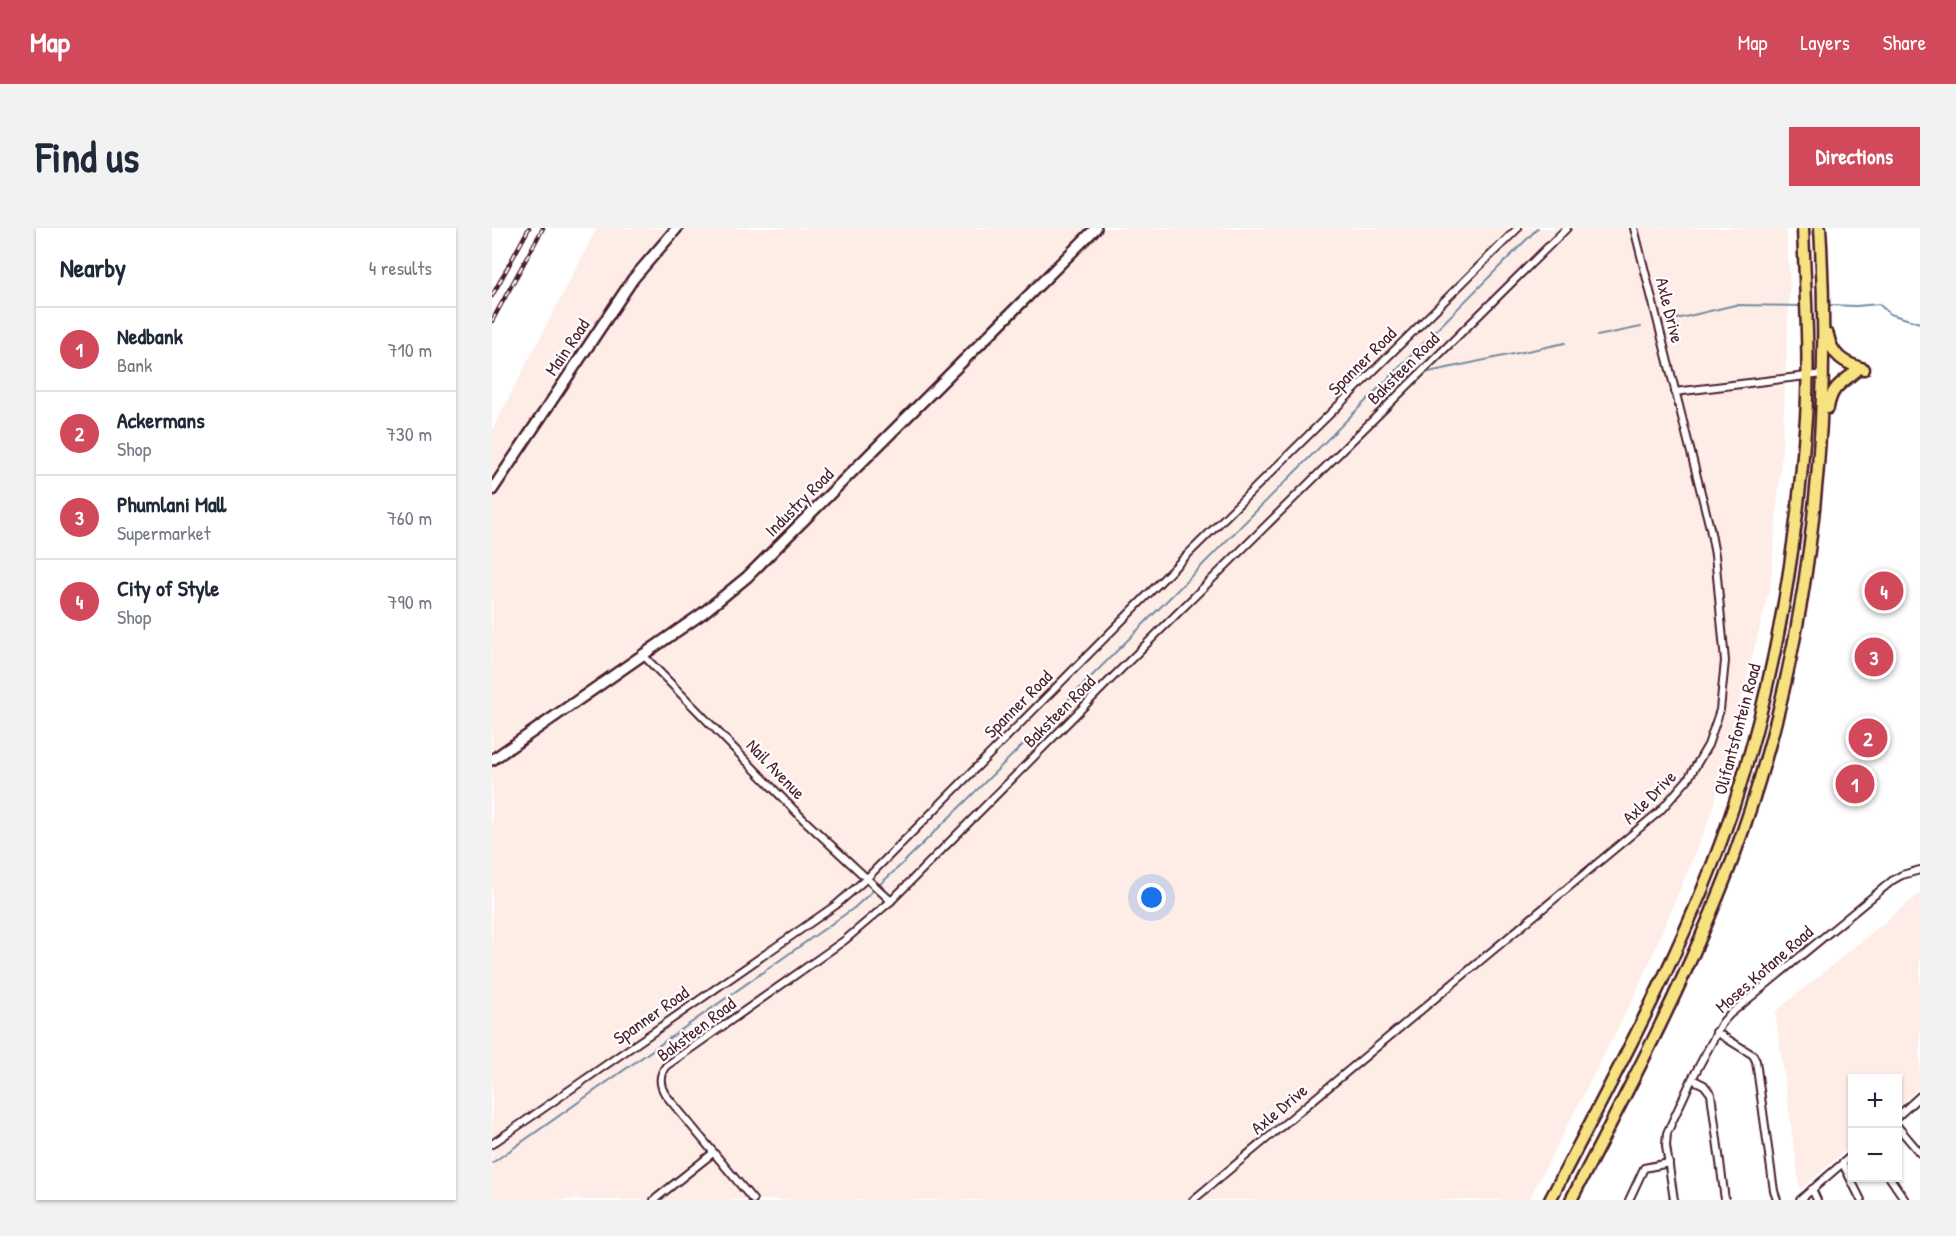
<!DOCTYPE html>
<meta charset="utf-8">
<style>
body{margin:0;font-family:"Patrick Hand",sans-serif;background:#f2f2f3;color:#1f2937}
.controls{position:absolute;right:18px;bottom:18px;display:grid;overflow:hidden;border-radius:0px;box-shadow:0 2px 4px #0004}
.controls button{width:54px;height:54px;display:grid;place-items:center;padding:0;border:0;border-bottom:2px solid #e0e1e3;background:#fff;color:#1f2937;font:30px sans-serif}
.you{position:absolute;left:660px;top:670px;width:21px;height:21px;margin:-15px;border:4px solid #fff;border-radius:50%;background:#1a73e8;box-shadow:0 0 0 9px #1a73e833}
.badge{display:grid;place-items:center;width:39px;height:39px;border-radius:50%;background:#d1495b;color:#fff;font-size:20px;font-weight:700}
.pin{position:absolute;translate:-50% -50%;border:3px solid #fff;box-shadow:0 2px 6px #0006}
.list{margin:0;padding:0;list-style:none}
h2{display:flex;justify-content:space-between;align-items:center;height:78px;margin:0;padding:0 24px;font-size:26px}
h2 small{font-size:20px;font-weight:400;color:#747a83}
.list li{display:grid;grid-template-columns:39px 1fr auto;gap:18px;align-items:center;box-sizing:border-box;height:84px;padding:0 24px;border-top:2px solid #e0e1e3}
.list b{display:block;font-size:22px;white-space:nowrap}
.list p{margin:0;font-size:20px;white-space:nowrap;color:#747a83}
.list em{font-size:20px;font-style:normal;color:#747a83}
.map{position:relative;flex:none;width:1428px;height:972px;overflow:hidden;border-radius:0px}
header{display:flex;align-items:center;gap:36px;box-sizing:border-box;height:84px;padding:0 30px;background:#d1495b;color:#fff}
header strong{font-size:28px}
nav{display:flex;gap:33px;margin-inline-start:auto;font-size:21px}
.intro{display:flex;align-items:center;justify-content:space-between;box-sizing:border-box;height:144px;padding:0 36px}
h1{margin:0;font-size:42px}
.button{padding:15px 27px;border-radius:0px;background:#d1495b;color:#fff;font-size:21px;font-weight:700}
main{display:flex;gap:36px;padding:0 36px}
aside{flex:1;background:#fff;border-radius:0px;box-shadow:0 2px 4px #0004}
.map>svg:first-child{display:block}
.built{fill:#feede7}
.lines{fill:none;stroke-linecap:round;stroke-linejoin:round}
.stream{stroke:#748ca2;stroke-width:2}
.street-casing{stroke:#4a1f2b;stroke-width:10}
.secondary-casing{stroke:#4a1f2b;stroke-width:14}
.primary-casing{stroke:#4a1f2b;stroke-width:15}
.street{stroke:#fff;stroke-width:6}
.secondary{stroke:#fff;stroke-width:9}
.primary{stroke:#f7e281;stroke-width:10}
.rail-casing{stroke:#4a1f2b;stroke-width:4.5}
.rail{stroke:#fff;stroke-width:2;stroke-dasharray:7;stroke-linecap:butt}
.labels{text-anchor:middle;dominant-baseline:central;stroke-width:4.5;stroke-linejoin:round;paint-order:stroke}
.street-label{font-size:18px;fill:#4a1f2b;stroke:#fff}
</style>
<header>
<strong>Map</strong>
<nav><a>Map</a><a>Layers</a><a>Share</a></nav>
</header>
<div class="intro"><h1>Find us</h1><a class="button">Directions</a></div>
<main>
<aside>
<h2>Nearby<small>4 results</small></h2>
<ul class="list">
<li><span class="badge">1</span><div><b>Nedbank</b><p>Bank</p></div><em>710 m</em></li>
<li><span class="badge">2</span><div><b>Ackermans</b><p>Shop</p></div><em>730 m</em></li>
<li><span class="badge">3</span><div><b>Phumlani Mall</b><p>Supermarket</p></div><em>760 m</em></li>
<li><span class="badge">4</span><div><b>City of Style</b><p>Shop</p></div><em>790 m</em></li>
</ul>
</aside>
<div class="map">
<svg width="1428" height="972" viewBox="0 0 1428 972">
<rect width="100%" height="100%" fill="#fff"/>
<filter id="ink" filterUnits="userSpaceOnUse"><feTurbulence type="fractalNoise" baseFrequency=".0167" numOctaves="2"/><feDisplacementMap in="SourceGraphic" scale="12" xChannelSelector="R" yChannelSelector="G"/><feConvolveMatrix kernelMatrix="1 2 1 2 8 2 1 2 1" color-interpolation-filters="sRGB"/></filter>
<g filter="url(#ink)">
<!-- built -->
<g class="built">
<polygon points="105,0 1294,0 1298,56 1290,221 1279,356 1220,585 1147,759 1037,972 0,972 0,202"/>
<polygon points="1428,665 1428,859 1406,879 1406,850 1360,850 1360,917 1308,962 1283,784"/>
</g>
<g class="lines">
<!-- stream -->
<g class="stream">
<polyline points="1335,77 1364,78 1387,76 1398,86 1428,95"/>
<polyline points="1176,93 1243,77 1312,78"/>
<polyline points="1105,108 1149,99"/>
<polyline points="932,145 1073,115"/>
<polyline points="0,935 362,680 408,638 568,480 1046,0"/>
</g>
<!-- street casing -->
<g class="street-casing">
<g id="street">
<polyline points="1183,164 1331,146"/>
<polyline points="151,427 311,591 399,673"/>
<polyline points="1224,804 1261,827 1264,833 1282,963 1285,972"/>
<polyline points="1200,851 1212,857 1219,866 1233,972"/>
<polyline points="1406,888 1428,868"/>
<polyline points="1406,899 1428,925"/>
<polyline points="0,916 344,677 374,651 689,333 1026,0"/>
<polyline points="1351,936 1369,972"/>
<polyline points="1398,950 1413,972"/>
<polyline points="1320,961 1325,972"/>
<polyline points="162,972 221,925"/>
<path d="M261 972 173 866C167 856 167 847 174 838L353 712 399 673 621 449 1075 0"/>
<polyline points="701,972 1168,583 1196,551 1216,517 1228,482 1233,433 1223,327 1218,300 1142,0"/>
<polyline points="1137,972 1152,940 1177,935"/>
<polyline points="1182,972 1174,918 1175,905 1200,851 1230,795 1237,787 1401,652 1410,647 1428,642"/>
<polyline points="1308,972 1360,927"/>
</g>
</g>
<!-- secondary casing -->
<g class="secondary-casing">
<g id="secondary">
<polyline points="0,262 141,51 185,0"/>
<polyline points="0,532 211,385 255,349 604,0"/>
</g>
</g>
<!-- primary casing -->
<g class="primary-casing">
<g id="primary">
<path d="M1336 107C1340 128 1352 135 1372 141"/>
<path d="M1336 180C1340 157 1350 156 1365 142"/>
<path d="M1058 972C1125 843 1196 715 1242 577 1283 452 1305 321 1314 190 1318 127 1313 63 1311 0"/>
<path d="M1079 972C1138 859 1198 745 1243 625 1316 426 1341 211 1328 0"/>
</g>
</g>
<!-- street -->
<use href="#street" class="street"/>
<!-- secondary -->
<use href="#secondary" class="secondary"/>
<!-- primary -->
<use href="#primary" class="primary"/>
<!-- rail casing -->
<g class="rail-casing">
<g id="rail">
<polyline points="0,68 37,0"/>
<polyline points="0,93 51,0"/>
</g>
</g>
<!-- rail -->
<use href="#rail" class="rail"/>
</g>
</g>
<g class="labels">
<!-- street labels -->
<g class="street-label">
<text transform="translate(1178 82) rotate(76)">Axle Drive</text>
<text transform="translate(75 119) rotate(-56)">Main Road</text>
<text transform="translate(870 133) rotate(-45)">Spanner Road</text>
<text transform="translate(911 140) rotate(-45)">Baksteen Road</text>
<text transform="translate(307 274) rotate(-45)">Industry Road</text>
<text transform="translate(526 476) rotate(-45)">Spanner Road</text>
<text transform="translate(567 483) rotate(-45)">Baksteen Road</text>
<text transform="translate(1245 501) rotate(-75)">Olifantsfontein Road</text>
<text transform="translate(284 541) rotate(46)">Nail Avenue</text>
<text transform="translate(1157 569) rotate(-45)">Axle Drive</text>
<text transform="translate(1272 741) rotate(-41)">Moses Kotane Road</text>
<text transform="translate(159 787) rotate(-35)">Spanner Road</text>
<text transform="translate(204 801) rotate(-37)">Baksteen Road</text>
<text transform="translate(787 881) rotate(-40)">Axle Drive</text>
</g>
</g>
</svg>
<div class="controls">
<button>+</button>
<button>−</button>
</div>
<div class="you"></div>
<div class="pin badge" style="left:1363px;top:556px">1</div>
<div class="pin badge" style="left:1376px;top:510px">2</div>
<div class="pin badge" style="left:1382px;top:429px">3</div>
<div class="pin badge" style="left:1392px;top:363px">4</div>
</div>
</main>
